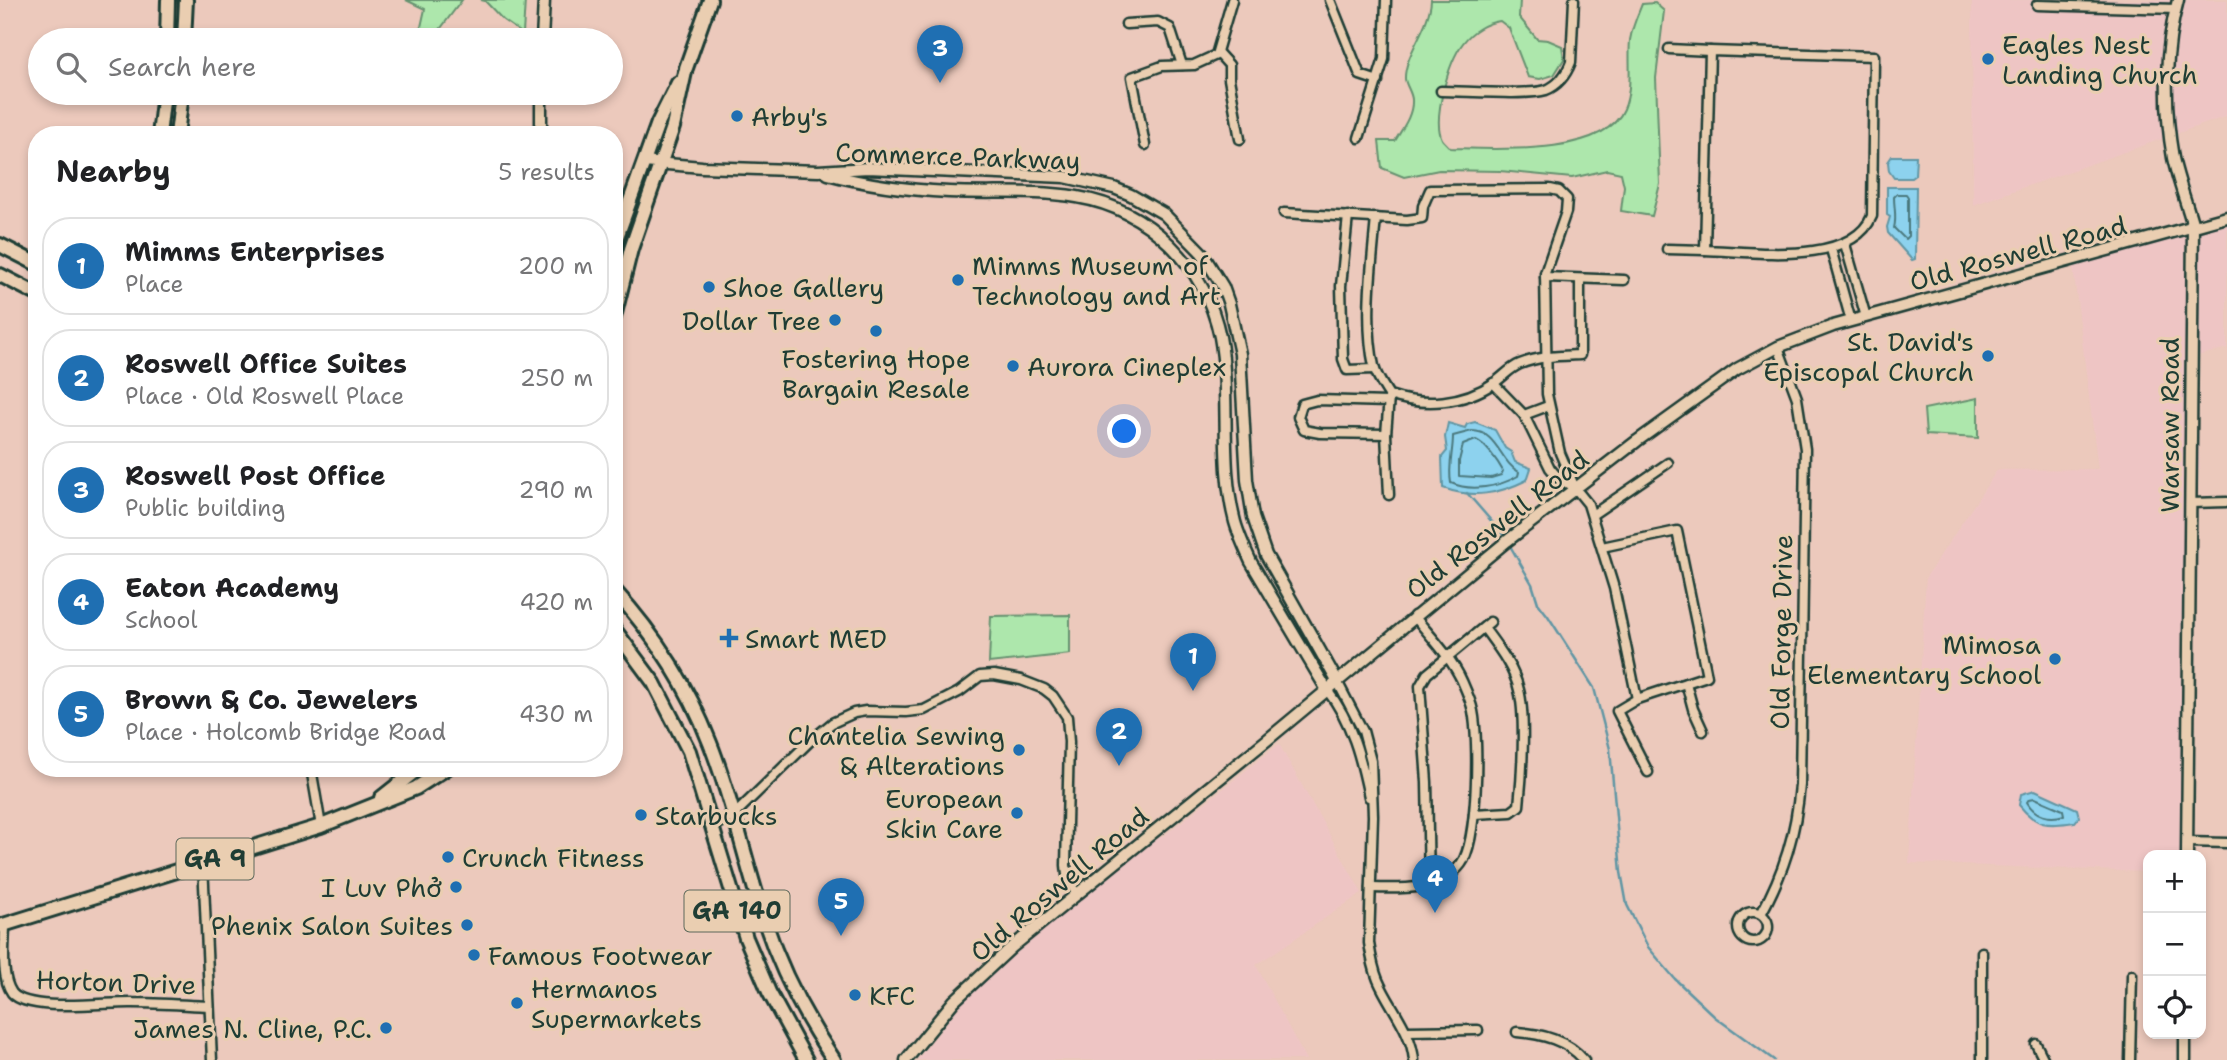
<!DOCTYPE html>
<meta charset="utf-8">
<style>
body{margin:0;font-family:"Shantell Sans",sans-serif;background:#f6f6f6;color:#202124}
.controls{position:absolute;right:21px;bottom:21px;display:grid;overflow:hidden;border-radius:14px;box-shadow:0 4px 10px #0003}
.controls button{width:63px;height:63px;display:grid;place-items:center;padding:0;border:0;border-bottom:2px solid #e0e0e0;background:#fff;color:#202124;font:35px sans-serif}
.you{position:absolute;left:1125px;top:432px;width:24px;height:24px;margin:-18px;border:5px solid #fff;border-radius:50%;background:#1a73e8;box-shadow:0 0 0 10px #1a73e833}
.badge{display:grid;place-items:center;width:46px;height:46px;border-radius:50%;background:#1f6fb2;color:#fff;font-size:23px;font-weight:700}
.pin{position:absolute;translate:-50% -58px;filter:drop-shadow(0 2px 4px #0008)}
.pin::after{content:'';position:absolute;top:37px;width:24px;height:21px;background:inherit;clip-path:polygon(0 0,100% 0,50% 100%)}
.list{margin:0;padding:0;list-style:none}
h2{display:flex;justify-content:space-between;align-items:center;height:91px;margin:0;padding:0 28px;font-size:30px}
h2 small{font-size:23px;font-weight:400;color:#757577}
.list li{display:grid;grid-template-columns:46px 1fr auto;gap:21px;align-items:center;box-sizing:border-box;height:98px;margin:0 14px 14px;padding:0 14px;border:2px solid #e0e0e0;border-radius:28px}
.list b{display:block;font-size:26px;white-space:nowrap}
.list p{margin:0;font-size:23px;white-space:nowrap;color:#757577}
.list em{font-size:23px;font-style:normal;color:#757577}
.icon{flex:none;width:38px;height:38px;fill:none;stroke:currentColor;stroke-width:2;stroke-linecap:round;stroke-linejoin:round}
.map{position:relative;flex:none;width:2227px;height:1060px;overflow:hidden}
.search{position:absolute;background:#fff;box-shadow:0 4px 10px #0003;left:28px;top:28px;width:595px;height:77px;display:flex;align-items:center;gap:18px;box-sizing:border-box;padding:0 24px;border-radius:38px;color:#757577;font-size:26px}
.panel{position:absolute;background:#fff;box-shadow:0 4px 10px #0003;left:28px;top:126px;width:595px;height:651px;border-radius:28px}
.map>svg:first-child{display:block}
.built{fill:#eec5c4}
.green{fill:#ade7ac;stroke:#669270;stroke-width:2}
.water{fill:#8dd2ee;stroke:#6196a4;stroke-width:2}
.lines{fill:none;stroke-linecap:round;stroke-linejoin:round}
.shore{stroke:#4b797e;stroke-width:2}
.stream{stroke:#6196a4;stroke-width:2.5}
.minor-casing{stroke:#1f3d34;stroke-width:13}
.tertiary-casing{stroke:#1f3d34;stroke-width:15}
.primary-casing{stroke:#1f3d34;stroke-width:18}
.trunk-casing{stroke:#1f3d34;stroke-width:18}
.minor{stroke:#eaceb1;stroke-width:8}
.tertiary{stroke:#eaceb1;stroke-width:10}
.primary{stroke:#eaceb1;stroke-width:12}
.trunk{stroke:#eaceb1;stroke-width:12}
.poi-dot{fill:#1f6fb2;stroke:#eaceb1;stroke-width:2.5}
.labels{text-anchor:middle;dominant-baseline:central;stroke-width:6;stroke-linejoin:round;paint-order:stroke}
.shield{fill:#eaceb1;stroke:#5c685a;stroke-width:2}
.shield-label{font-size:24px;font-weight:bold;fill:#1f3d34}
.poi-label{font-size:26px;fill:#1f3d34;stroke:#eaceb1;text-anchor:start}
.street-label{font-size:26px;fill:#1f3d34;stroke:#eaceb1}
</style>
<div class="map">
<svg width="2227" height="1060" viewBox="0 0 2227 1060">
<rect width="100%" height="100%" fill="#ecc9bc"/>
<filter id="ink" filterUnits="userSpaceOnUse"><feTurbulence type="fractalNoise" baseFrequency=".0143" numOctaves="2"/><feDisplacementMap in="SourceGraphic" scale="14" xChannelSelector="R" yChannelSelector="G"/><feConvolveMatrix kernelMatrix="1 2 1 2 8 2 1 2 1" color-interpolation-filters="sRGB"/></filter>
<g filter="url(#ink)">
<!-- built -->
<g class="built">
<polygon points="1972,0 2227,0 2227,116 1973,205"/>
<polygon points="2227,219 2227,348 2194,357 2200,469 2190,469 2187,855 2148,855 2148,872 1909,863 1926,577 1997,470 2098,469 2073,267 2194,231"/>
<polygon points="1279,744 1362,893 1256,965 1306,1060 917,1060 973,989 1021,946 1150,842 1165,835"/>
</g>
<!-- green -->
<g class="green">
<polygon points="406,0 462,0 432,40 415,40 421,27 425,9"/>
<polygon points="481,0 525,0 523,34 503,20 485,1"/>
<path d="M1431 0H1520L1519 17 1537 39 1548 40 1562 46 1564 59 1554 75 1540 79 1528 77 1509 28 1500 21C1486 23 1472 31 1463 43 1449 61 1432 118 1442 139 1443 141 1449 146 1450 148 1493 149 1604 157 1624 109 1633 88 1628 62 1630 40 1632 27 1637 16 1642 4L1655 3 1664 11 1656 78 1660 184 1652 216 1621 211 1624 186 1621 173 1607 170 1572 178 1500 171 1439 170 1404 177 1382 168 1379 141H1395C1402 129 1413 115 1412 100 1412 93 1406 86 1405 79 1404 55 1430 27 1431 0Z"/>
<polygon points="1978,398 1978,438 1926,435 1924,409"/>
<polygon points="1070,615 1070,654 989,663 991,616"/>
</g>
<!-- water -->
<g class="water">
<polygon points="1892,156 1916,156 1915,175 1911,178 1894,178 1889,171 1888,162"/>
<polygon points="1887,187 1916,187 1915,259 1912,260 1888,233 1887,227 1890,217 1887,215"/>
<path d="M1475 422 1495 430 1505 448 1511 452 1515 462 1531 468 1527 480C1499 494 1473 499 1443 488L1442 457 1447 451 1445 437 1448 423 1465 428 1467 424Z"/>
<path d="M2035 790 2077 809 2079 817 2075 822C2047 826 2037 827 2019 805L2021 794Z"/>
</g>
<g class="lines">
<!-- shore -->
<g class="shore">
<path d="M1897 194H1906L1908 197V236L1905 239 1894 228C1897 217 1894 209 1894 197Z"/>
<path d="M1472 431C1497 431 1500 462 1519 472L1518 476C1499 487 1471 492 1451 483 1448 467 1453 452 1453 436Z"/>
<path d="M1476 440C1486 444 1498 462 1503 471L1501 475 1491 478 1459 476V461L1463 445Z"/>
<path d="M2035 798 2063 810 2064 815C2050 820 2035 816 2027 802L2029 799Z"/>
</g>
<!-- stream -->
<g class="stream">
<polyline points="1467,493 1506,538"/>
<polyline points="1509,544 1532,584 1538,603 1548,616 1594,688 1610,749 1621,872 1627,905 1648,947 1675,979 1715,1017 1774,1060"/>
</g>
<!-- minor casing -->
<g class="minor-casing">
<g id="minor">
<polyline points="1330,0 1360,75 1378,81"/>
<polyline points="2037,5 2176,9"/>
<polyline points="1126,24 1158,22 1170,28 1182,65"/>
<polyline points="1669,49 1710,51"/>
<path d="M1710 51 1874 56 1872 216C1851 267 1751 251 1705 250Z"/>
<polyline points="1218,53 1229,65 1229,79 1240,139"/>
<path d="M1441 91C1465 91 1528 96 1546 90 1559 85 1566 75 1571 62L1574 0"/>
<polyline points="1359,138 1384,59 1386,0"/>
<polyline points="1145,145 1132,77 1162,66 1194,65 1216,55 1232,0"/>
<polyline points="1284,213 1407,220 1422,218 1423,206 1430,190 1550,189 1559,191 1567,199 1566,212 1545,273 1547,394 1560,453 1575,488"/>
<polyline points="1348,216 1341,286 1343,359 1347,370 1374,369"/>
<path d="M1376 218C1372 264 1364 321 1374 366 1376 376 1384 387 1389 395 1424 407 1463 404 1494 383 1503 377 1510 368 1520 364 1540 356 1559 356 1580 355V280"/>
<polyline points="1845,244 1866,317"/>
<polyline points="1667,249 1705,250"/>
<polyline points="1831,249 1851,321"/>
<polyline points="1545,277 1624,280"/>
<polyline points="1493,383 1524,415 1550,468 1559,479 1575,488 1588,504 1614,588 1637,699"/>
<polyline points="1389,398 1386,434 1389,495"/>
<polyline points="1524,415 1548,406"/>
<polyline points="1386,434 1320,433 1304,430 1298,417 1302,404 1317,400 1388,402"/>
<polyline points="2190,503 2227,502"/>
<polyline points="1592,515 1668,463"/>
<polyline points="1602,547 1677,531 1707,676 1637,699 1617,711 1648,772"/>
<path d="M1337 681 1363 731 1371 761 1373 816 1369 943C1371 956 1373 968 1378 980 1390 1008 1411 1029 1414 1060"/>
<polyline points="1686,683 1693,709 1703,731"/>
<path d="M1327 690C1352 722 1361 758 1369 797"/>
<polyline points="311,768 321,826"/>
<path d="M1474 814 1511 812 1519 806C1522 778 1526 717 1519 690 1514 667 1497 646 1484 628"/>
<polyline points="712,828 735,814 809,742 832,723 854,713 866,711 906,712 924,710 959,692 980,676 994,675 1021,680 1044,689 1053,696 1067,717 1069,742 1066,865 1067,875 1076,894"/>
<polyline points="2187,842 2227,843"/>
<polyline points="203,863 212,1060"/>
<polyline points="1429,884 1427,782 1420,686 1427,674 1490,622"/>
<path d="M1371 888C1400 889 1441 891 1461 864 1478 842 1479 740 1473 711 1471 701 1466 690 1462 681 1451 657 1431 637 1414 616"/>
<circle cx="1753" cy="927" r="15"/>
<path d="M1761 914C1784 872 1796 833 1800 785L1805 449 1797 398 1778 347"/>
<path d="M5 924C5 944 0 976 12 993 29 1013 107 1002 133 1003 159 1003 184 1005 209 1006"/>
<polyline points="1407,1031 1478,1030"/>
<path d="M1517 1032C1542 1034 1567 1040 1584 1060"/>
<polyline points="2036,1044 2044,1060"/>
<polyline points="1982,1060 1982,952"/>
<polyline points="2130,1060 2132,975"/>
</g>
</g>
<!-- tertiary casing -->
<g class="tertiary-casing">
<g id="tertiary">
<path d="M2178 0C2164 50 2164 107 2173 158 2178 181 2187 204 2193 226L2187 855"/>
<polyline points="542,40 544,0"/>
<polyline points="541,135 541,93"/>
<polyline points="644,162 702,167 818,171 868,168 1065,177 1114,188 1131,195 1164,214 1202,253 1223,287 1229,304 1240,354 1247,480 1253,517 1266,555 1337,681"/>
<path d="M828 174C868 185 908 190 949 192 992 194 1035 190 1077 197 1149 209 1205 265 1220 337 1231 397 1219 462 1235 522 1239 536 1245 549 1251 562L1327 690"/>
<polyline points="906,1060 954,1001 1012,947 1267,740 1507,541 1637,441 1737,369 1778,347 1833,326 2227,217"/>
<polyline points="2185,1060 2185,1034"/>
</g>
</g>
<!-- primary casing -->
<g class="primary-casing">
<g id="primary">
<polyline points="167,40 168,0"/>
<polyline points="184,40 186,0"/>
<polyline points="159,135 164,93"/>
<polyline points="177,135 182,93"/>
<polyline points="0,245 37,264"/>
<polyline points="0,275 37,294"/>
<path d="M614 590C655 635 688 686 710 743 733 801 745 862 765 922 781 971 805 1017 834 1060"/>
<polyline points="614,629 654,683 689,751 746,938 769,992 806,1060"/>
</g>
</g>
<!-- trunk casing -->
<g class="trunk-casing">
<g id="trunk">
<polyline points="686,68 710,0"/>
<polyline points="614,245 658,123 678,83"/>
<polyline points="614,317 631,249 673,127 685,72"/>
<polyline points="381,798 419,768"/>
<polyline points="0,926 321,826 416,788 447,768"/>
</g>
</g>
<!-- minor -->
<use href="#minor" class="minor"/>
<!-- tertiary -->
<use href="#tertiary" class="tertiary"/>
<!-- primary -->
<use href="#primary" class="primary"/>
<!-- trunk -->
<use href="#trunk" class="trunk"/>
</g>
</g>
<!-- markers -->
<g class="poi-dot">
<circle cx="1988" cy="59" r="7"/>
<circle cx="737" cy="116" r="7"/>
<circle cx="958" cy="280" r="7"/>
<circle cx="709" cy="287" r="7"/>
<circle cx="835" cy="320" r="7"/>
<circle cx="876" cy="331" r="7"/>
<circle cx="1988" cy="356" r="7"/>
<circle cx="1013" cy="366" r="7"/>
<path d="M725.5 627.5h7v7h7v7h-7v7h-7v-7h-7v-7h7z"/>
<circle cx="2055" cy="659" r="7"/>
<circle cx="1019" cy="750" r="7"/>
<circle cx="1017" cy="813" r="7"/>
<circle cx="641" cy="815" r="7"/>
<circle cx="448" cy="857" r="7"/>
<circle cx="456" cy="887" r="7"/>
<circle cx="467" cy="925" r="7"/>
<circle cx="474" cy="955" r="7"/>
<circle cx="855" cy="995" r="7"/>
<circle cx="517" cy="1003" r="7"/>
<circle cx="386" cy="1028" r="7"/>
</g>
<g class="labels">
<!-- shield labels -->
<g class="shield">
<rect x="176.5" y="838.5" width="77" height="41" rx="5"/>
<rect x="684.5" y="890.5" width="105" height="41" rx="5"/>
</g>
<g class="shield-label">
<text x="215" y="859">GA 9</text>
<text x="737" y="911">GA 140</text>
</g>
<!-- poi labels -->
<g class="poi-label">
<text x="2002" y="44">Eagles Nest<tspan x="2002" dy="30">Landing Church</tspan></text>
<text x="751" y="116">Arby's</text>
<text x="972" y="265">Mimms Museum of<tspan x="972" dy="30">Technology and Art</tspan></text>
<text x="723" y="287">Shoe Gallery</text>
<text x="821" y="320" text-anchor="end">Dollar Tree</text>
<text x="1974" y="341" text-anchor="end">St. David's<tspan x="1974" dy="30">Episcopal Church</tspan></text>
<text x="876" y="358" text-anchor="middle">Fostering Hope<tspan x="876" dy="30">Bargain Resale</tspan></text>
<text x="1027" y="366">Aurora Cineplex</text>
<text x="745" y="638">Smart MED</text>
<text x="2041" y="644" text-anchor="end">Mimosa<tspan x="2041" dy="30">Elementary School</tspan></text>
<text x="1005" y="735" text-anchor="end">Chantelia Sewing<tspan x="1005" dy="30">&amp; Alterations</tspan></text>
<text x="1003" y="798" text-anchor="end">European<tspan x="1003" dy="30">Skin Care</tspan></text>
<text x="655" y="815">Starbucks</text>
<text x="462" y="857">Crunch Fitness</text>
<text x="442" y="887" text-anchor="end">I Luv Phở</text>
<text x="453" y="925" text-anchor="end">Phenix Salon Suites</text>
<text x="488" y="955">Famous Footwear</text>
<text x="531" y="988">Hermanos<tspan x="531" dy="30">Supermarkets</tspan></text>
<text x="869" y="995">KFC</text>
<text x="372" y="1028" text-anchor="end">James N. Cline, P.C.</text>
</g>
<!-- street labels -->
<g class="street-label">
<text transform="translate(958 156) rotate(2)">Commerce Parkway</text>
<text transform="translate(2018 253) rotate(-15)">Old Roswell Road</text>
<text transform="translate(2169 425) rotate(-90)">Warsaw Road</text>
<text transform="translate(1497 524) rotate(-38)">Old Roswell Road</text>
<text transform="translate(1781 632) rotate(-89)">Old Forge Drive</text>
<text transform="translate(1059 884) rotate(-40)">Old Roswell Road</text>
<text transform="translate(116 982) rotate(2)">Horton Drive</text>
</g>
</g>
</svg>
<div class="controls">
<button>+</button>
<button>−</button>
<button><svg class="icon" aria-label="locate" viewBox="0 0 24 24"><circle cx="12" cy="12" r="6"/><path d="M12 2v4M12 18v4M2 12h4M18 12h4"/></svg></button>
</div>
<div class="you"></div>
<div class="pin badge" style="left:1193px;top:691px">1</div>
<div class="pin badge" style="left:1119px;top:766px">2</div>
<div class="pin badge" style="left:940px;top:83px">3</div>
<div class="pin badge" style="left:1435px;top:913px">4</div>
<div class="pin badge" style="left:841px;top:936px">5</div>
<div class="search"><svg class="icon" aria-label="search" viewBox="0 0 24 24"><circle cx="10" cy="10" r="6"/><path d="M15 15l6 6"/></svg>Search here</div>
<section class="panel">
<h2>Nearby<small>5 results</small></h2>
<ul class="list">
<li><span class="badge">1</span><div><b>Mimms Enterprises</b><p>Place</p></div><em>200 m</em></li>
<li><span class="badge">2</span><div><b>Roswell Office Suites</b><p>Place · Old Roswell Place</p></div><em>250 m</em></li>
<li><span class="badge">3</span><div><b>Roswell Post Office</b><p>Public building</p></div><em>290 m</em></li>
<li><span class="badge">4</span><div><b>Eaton Academy</b><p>School</p></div><em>420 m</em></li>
<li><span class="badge">5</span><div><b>Brown &amp; Co. Jewelers</b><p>Place · Holcomb Bridge Road</p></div><em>430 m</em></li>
</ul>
</section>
</div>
